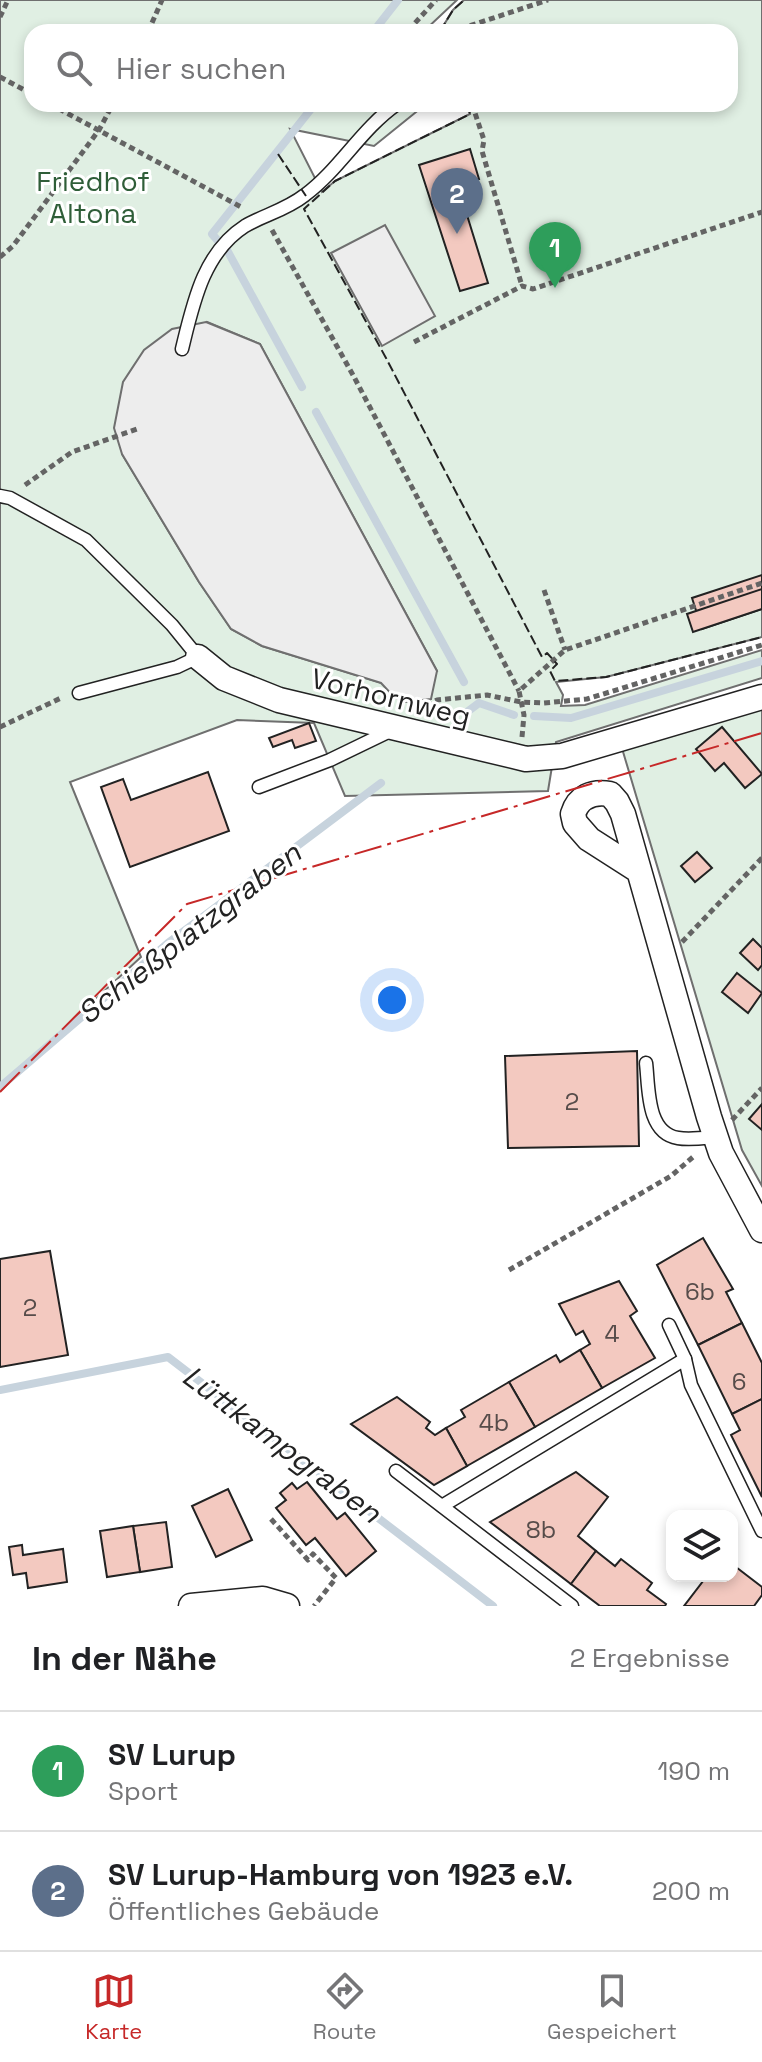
<!DOCTYPE html>
<html lang="de">
<meta charset="utf-8">
<style>
body{margin:0;font-family:"Space Grotesk",sans-serif;background:#f6f6f6;color:#202124}
.controls{position:absolute;right:24px;bottom:24px;display:grid;overflow:hidden;border-radius:16px;box-shadow:0 4px 12px #0003}
.controls button{width:72px;height:72px;display:grid;place-items:center;padding:0;border:0;border-bottom:2px solid #e0e0e0;background:#fff;color:#202124;font:40px sans-serif}
.you{position:absolute;left:392px;top:1000px;width:28px;height:28px;margin:-20px;border:6px solid #fff;border-radius:50%;background:#1a73e8;box-shadow:0 0 0 12px #1a73e833}
.badge{display:grid;place-items:center;width:52px;height:52px;border-radius:50%;background:#c62828;color:#fff;font-size:26px;font-weight:700}
.pin{position:absolute;translate:-50% -66px;filter:drop-shadow(0 2px 4px #0008)}
.pin::after{content:'';position:absolute;top:42px;width:28px;height:24px;background:inherit;clip-path:polygon(0 0,100% 0,50% 100%)}
.list{margin:0;padding:0;list-style:none}
h2{display:flex;justify-content:space-between;align-items:center;height:104px;margin:0;padding:0 32px;font-size:34px}
h2 small{font-size:26px;font-weight:400;color:#757577}
.list li{display:grid;grid-template-columns:52px 1fr auto;gap:24px;align-items:center;box-sizing:border-box;height:120px;padding:0 32px;border-top:2px solid #e0e0e0}
.list b{display:block;font-size:30px;white-space:nowrap}
.list p{margin:0;font-size:26px;white-space:nowrap;color:#757577}
.list em{font-size:26px;font-style:normal;color:#757577}
.icon{flex:none;width:44px;height:44px;fill:none;stroke:currentColor;stroke-width:2;stroke-linecap:round;stroke-linejoin:round}
.map{position:relative;flex:none;width:762px;height:1606px;overflow:hidden}
.search{position:absolute;background:#fff;box-shadow:0 4px 12px #0003;left:24px;right:24px;top:24px;height:88px;display:flex;align-items:center;gap:20px;box-sizing:border-box;padding:0 28px;border-radius:24px;color:#757577;font-size:30px}
.sheet{height:344px;background:#fff}
nav{display:flex;justify-content:space-around;align-items:center;box-sizing:border-box;height:112px;border-top:2px solid #e0e0e0;background:#fff;font-size:22px;color:#757577}
nav a{display:grid;justify-items:center;gap:4px}
nav .on{color:#c62828}
.map>svg:first-child{display:block}
.green{fill:#e0efe3;stroke:#6f6f6f;stroke-width:2;fill-rule:evenodd}
.parking{fill:#ededed;stroke:#6f6f6f;stroke-width:2}
.lines{fill:none;stroke-linecap:round;stroke-linejoin:round}
.stream{stroke:#c7d3dd;stroke-width:8}
.building{fill:#f3c9c0;stroke:#222;stroke-width:2}
.service-casing{stroke:#222;stroke-width:15}
.minor-casing{stroke:#222;stroke-width:27}
.path{stroke:#646464;stroke-width:5;stroke-dasharray:6 4;stroke-linecap:butt}
.service{stroke:#fff;stroke-width:12}
.minor{stroke:#fff;stroke-width:24}
.fence{stroke:#222;stroke-width:2;stroke-dasharray:10 4;stroke-linecap:butt}
.power{stroke:#c62828;stroke-width:2;stroke-dasharray:28 6 4 6;stroke-linecap:butt}
.labels{text-anchor:middle;dominant-baseline:central;stroke-width:6;stroke-linejoin:round;paint-order:stroke}
.number-label{font-size:24px;fill:#564c4a}
.park-label{font-size:28px;fill:#2f5e38;stroke:#fff}
.street-label{font-size:28px;fill:#222;stroke:#fff}
.water-label{font-size:30px;font-style:italic;fill:#222;stroke:#fff}
</style>
<div class="map">
<svg width="762" height="1606" viewBox="0 0 762 1606">
<rect width="100%" height="100%" fill="#fff"/>
<!-- green -->
<g class="green">
<path d="M0 0H457L423 32H32V104H426L374 146 290 129 322 192 335 181 470 114 467 104H730V32H443L442 28 453 10 464 0H762V637L606 677 556 682 563 695 561 706 585 705 762 650V678L556 742 548 791 345 796 314 723 237 720 70 782 141 957 0 1088ZM207 322 260 344 437 671 395 698 382 683 262 646 231 629 199 582 122 454Z"/>
<polygon points="762,703 762,1186 742,1150 621,745"/>
</g>
<!-- parking -->
<g class="parking">
<polygon points="385,225 435,316 382,346 331,253"/>
<polygon points="206,322 260,344 437,671 431,699 405,702 395,698 381,683 262,646 231,629 199,582 122,454 114,428 123,382 144,350 172,329"/>
</g>
<g class="lines">
<!-- stream -->
<g class="stream">
<polyline points="373,32 398,0"/>
<polyline points="219,242 212,234 315,104"/>
<polyline points="227,250 302,387"/>
<polyline points="316,412 464,682"/>
<polyline points="467,712 479,703 514,715"/>
<polyline points="534,716 571,718 762,661"/>
<polyline points="0,1087 168,943 381,783"/>
<polyline points="0,1390 168,1357 493,1606"/>
</g>
</g>
<!-- building -->
<g class="building">
<polygon points="470,149 479,179 458,186 488,283 460,291 419,165"/>
<polygon points="762,575 762,609 702,629 692,598"/>
<polygon points="762,589 762,609 693,632 687,614"/>
<polygon points="309,723 316,741 295,748 292,740 273,747 269,738"/>
<polygon points="722,727 762,774 745,788 724,763 715,771 696,749"/>
<polygon points="208,772 229,831 130,867 101,787 123,779 131,800"/>
<polygon points="697,852 712,868 695,882 681,866"/>
<polygon points="753,939 762,948 762,965 758,970 740,953"/>
<polygon points="737,973 762,993 748,1013 722,992"/>
<polygon points="637,1051 639,1146 508,1148 505,1056"/>
<polygon points="762,1104 762,1130 749,1119"/>
<polygon points="703,1238 733,1289 726,1292 742,1323 698,1345 657,1265"/>
<polygon points="50,1251 68,1355 0,1367 0,1259"/>
<polygon points="619,1281 637,1311 630,1316 655,1358 602,1388 580,1350 590,1344 583,1331 576,1335 559,1304"/>
<polygon points="742,1323 762,1363 762,1399 732,1414 698,1345"/>
<polygon points="580,1350 602,1388 535,1427 509,1382 556,1355 560,1362"/>
<polygon points="509,1382 535,1427 467,1466 446,1428 465,1417 461,1410"/>
<polygon points="397,1397 430,1422 426,1428 435,1435 446,1428 467,1466 434,1485 351,1424"/>
<polygon points="762,1399 762,1497 731,1435 740,1430 732,1414"/>
<polygon points="576,1472 608,1497 578,1536 596,1551 571,1584 490,1522"/>
<polygon points="307,1482 337,1519 345,1513 376,1551 346,1576 315,1538 306,1545 276,1508 286,1500 280,1493 292,1483 297,1489"/>
<polygon points="228,1489 252,1540 216,1557 192,1506"/>
<polygon points="166,1522 172,1567 140,1572 133,1526"/>
<polygon points="133,1526 140,1572 107,1577 100,1531"/>
<polygon points="22,1545 23,1555 63,1549 67,1582 28,1588 26,1573 13,1575 9,1547"/>
<polygon points="596,1551 615,1566 621,1559 652,1583 647,1590 666,1604 665,1606 600,1606 571,1584"/>
<polygon points="732,1564 762,1587 762,1595 754,1606 684,1606 707,1576 732,1576"/>
</g>
<g class="lines">
<!-- service casing -->
<g class="service-casing">
<g id="service">
<path d="M182 349C193 304 203 253 245 226 264 215 286 210 305 195 340 169 361 129 397 104"/>
<polyline points="0,496 10,498 86,540 172,625 198,657 177,667 79,693"/>
<polyline points="259,787 330,760 392,730"/>
<path d="M646 1063C649 1087 646 1133 678 1138 689 1140 704 1138 716 1137"/>
<polyline points="669,1325 685,1359 691,1385 762,1531"/>
<polyline points="396,1471 572,1606"/>
<polyline points="442,1506 685,1359"/>
</g>
</g>
<!-- minor casing -->
<g class="minor-casing">
<g id="minor">
<polyline points="198,657 224,678 279,700 526,759 562,756 762,697"/>
<path d="M639 871 589 839 575 823 573 814C578 797 592 791 610 794L617 802 623 814 709 1117 721 1153 762 1230"/>
<polyline points="191,1606 263,1599 287,1606"/>
</g>
</g>
<!-- path -->
<g class="path">
<polyline points="0,17 8,0"/>
<polyline points="148,32 162,0"/>
<polyline points="411,32 415,23 436,0"/>
<polyline points="451,32 548,0"/>
<polyline points="0,77 32,94"/>
<polyline points="50,104 243,208"/>
<polyline points="472,104 484,140 482,151 522,286"/>
<polyline points="272,230 353,375 519,691"/>
<polyline points="0,257 13,246 99,130 113,104"/>
<polyline points="414,342 522,286 533,289 762,212"/>
<polyline points="25,485 72,452 137,429"/>
<polyline points="544,590 565,650"/>
<polyline points="417,709 437,700 487,695 521,702 544,703 587,699 762,645"/>
<polyline points="0,727 63,697"/>
<polyline points="522,737 524,715 519,691 565,650 762,583"/>
<polyline points="682,942 762,858"/>
<polyline points="732,1120 762,1088"/>
<polyline points="509,1270 671,1176 693,1157"/>
<polyline points="271,1519 308,1560 313,1554 336,1578 314,1606"/>
</g>
<!-- service -->
<use href="#service" class="service"/>
<!-- minor -->
<use href="#minor" class="minor"/>
<!-- fence -->
<g class="fence">
<polyline points="443,32 442,28 453,10 464,0"/>
<polyline points="467,104 470,114 335,181 304,209 386,358 542,657 547,653 557,664 550,671 555,681 606,677 762,637"/>
<polyline points="278,154 306,196"/>
</g>
<!-- power -->
<polyline class="power" points="0,1092 187,904 762,733"/>
</g>
<g class="labels">
<!-- number labels -->
<g class="number-label">
<text x="572" y="1101">2</text>
<text x="700" y="1291">6b</text>
<text x="30" y="1307">2</text>
<text x="612" y="1333">4</text>
<text x="739" y="1381">6</text>
<text x="494" y="1422">4b</text>
<text x="541" y="1529">8b</text>
</g>
<!-- park labels -->
<g class="park-label">
<text x="93" y="181">Friedhof<tspan x="93" dy="32">Altona</tspan></text>
</g>
<!-- street labels -->
<g class="street-label">
<text transform="translate(391 697) rotate(14)">Vorhornweg</text>
</g>
<!-- water labels -->
<g class="water-label">
<text transform="translate(189 933) rotate(-38)">Schießplatzgraben</text>
<text transform="translate(282 1444) rotate(37)">Lüttkampgraben</text>
</g>
</g>
</svg>
<div class="controls">
<button><svg class="icon" aria-label="layers" viewBox="0 0 24 24"><path d="M12 4l9 5-9 5-9-5zM3 14l9 5 9-5"/></svg></button>
</div>
<div class="you"></div>
<div class="pin badge" style="left:555px;top:288px;background:#2e9e5b">1</div>
<div class="pin badge" style="left:457px;top:234px;background:#5c6f8a">2</div>
<div class="search"><svg class="icon" aria-label="search" viewBox="0 0 24 24"><circle cx="10" cy="10" r="6"/><path d="M15 15l6 6"/></svg>Hier suchen</div>
</div>
<section class="sheet">
<h2>In der Nähe<small>2 Ergebnisse</small></h2>
<ul class="list">
<li><span class="badge" style="background:#2e9e5b">1</span><div><b>SV Lurup</b><p>Sport</p></div><em>190 m</em></li>
<li><span class="badge" style="background:#5c6f8a">2</span><div><b>SV Lurup-Hamburg von 1923 e.V.</b><p>Öffentliches Gebäude</p></div><em>200 m</em></li>
</ul>
</section>
<nav>
<a class="on"><svg class="icon" aria-label="map" viewBox="0 0 24 24"><path d="M3 6l6-2 6 2 6-2v14l-6 2-6-2-6 2zM9 4v14M15 6v14"/></svg>Karte</a>
<a><svg class="icon" aria-label="directions" viewBox="0 0 24 24"><path d="M12 3l9 9-9 9-9-9zM9 14v-3h6M13 9l2 2-2 2"/></svg>Route</a>
<a><svg class="icon" aria-label="saved" viewBox="0 0 24 24"><path d="M7 4h10v16l-5-4-5 4z"/></svg>Gespeichert</a>
</nav>
